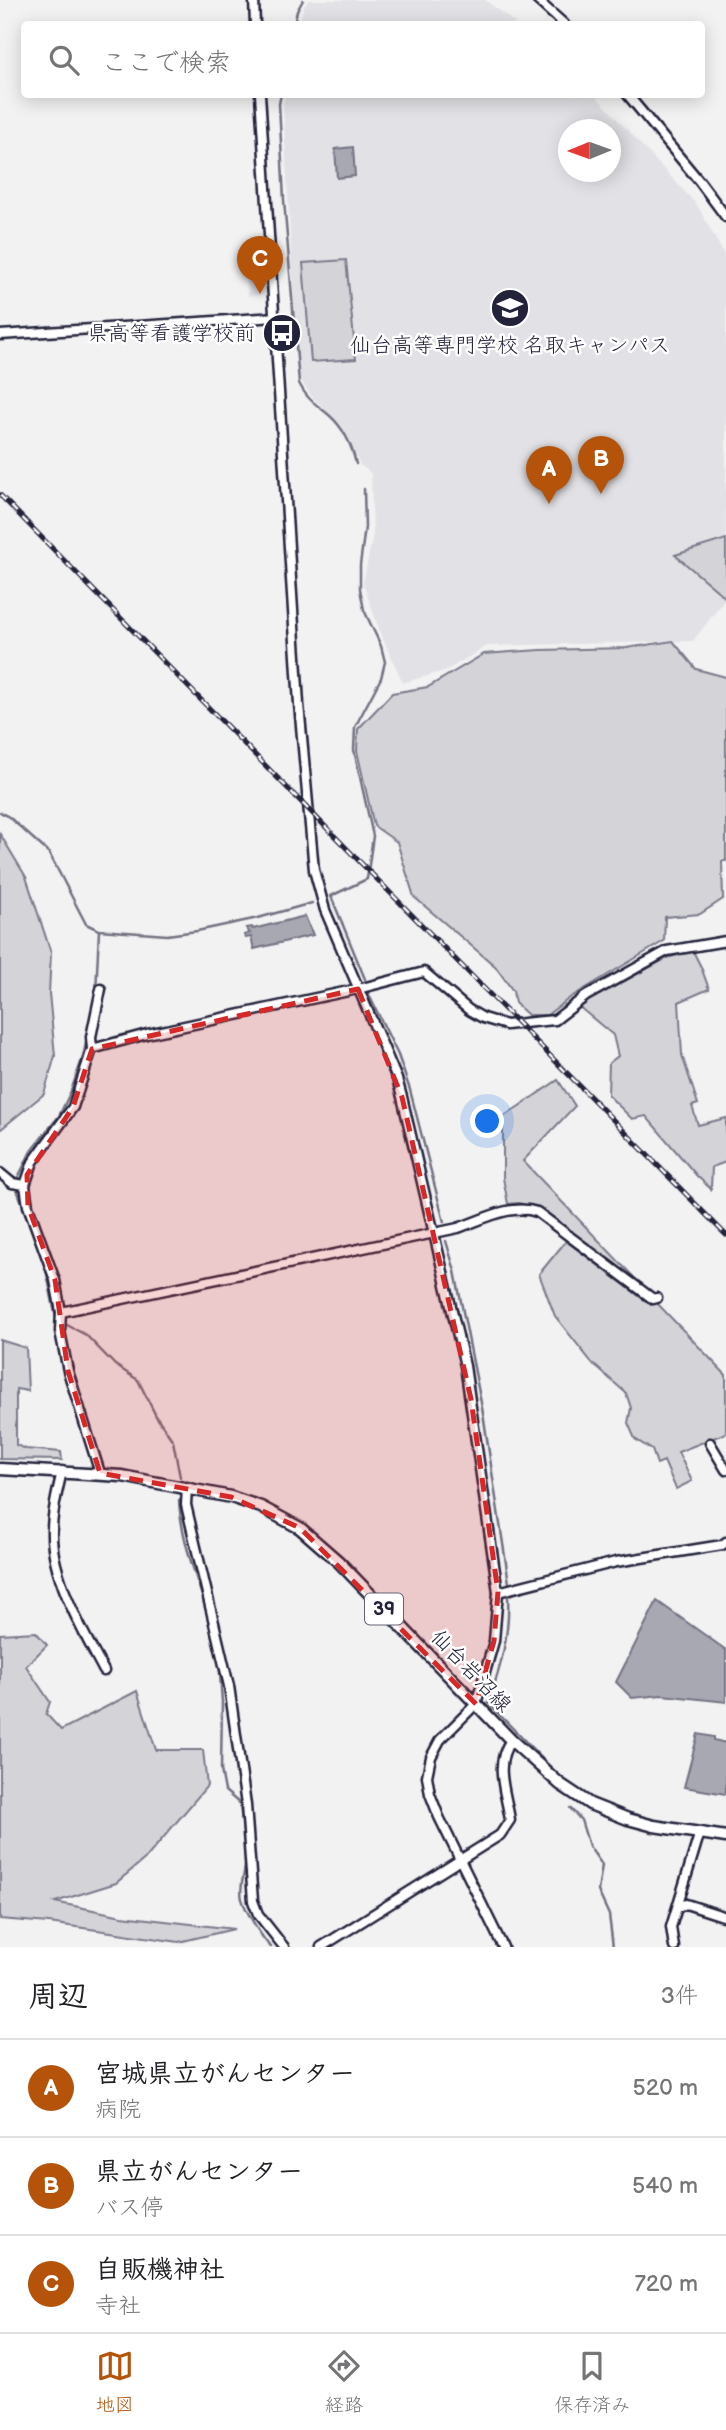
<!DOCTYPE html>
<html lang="ja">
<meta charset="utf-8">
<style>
body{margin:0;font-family:"Balsamiq Sans","Klee One",sans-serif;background:#f2f2f2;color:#202124}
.compass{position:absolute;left:558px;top:119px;width:63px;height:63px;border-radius:50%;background:#fff;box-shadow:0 4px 18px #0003;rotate:269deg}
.you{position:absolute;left:488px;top:1122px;width:24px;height:24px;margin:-18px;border:5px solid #fff;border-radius:50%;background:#1a73e8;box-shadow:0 0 0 10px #1a73e833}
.badge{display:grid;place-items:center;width:46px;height:46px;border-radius:50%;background:#b45309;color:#fff;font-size:23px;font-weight:700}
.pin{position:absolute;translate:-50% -58px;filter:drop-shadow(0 2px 4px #0008)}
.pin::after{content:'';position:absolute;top:37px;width:24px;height:21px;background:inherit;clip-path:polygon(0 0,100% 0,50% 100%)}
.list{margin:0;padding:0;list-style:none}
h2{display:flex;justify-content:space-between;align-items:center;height:91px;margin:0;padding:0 28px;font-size:30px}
h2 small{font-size:23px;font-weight:400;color:#757577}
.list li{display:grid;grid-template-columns:46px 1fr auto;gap:21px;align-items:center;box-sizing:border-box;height:98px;padding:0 28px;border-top:2px solid #e0e0e0}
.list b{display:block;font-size:26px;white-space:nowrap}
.list p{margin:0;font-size:23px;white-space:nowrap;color:#757577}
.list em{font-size:23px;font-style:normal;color:#757577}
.icon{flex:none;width:38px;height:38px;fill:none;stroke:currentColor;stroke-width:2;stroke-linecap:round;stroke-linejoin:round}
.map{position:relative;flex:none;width:726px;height:1947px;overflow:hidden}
.search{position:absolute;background:#fff;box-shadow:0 4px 18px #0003;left:21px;right:21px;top:21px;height:77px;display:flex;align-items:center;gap:18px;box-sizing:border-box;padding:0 24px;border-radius:7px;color:#757577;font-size:26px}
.sheet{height:385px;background:#fff}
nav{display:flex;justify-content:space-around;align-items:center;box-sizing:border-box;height:98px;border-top:2px solid #e0e0e0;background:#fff;font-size:19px;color:#757577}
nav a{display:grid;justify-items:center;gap:4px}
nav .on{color:#b45309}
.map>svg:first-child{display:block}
.built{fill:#e2e2e6;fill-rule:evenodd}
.green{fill:#d3d3d8;stroke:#7a7a8a;stroke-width:2}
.water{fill:#a8a8b2;stroke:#727282;stroke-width:2}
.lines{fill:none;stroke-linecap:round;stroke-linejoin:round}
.stream{stroke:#727282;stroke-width:2.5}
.minor-casing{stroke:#22223b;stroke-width:13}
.major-casing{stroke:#22223b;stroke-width:15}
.minor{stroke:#fff;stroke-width:8}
.major{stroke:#fff;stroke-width:10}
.rail-casing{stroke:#22223b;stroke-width:5}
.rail{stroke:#fff;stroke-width:2.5;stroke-dasharray:8;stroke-linecap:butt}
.marked{fill:#d62828;fill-opacity:0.2;stroke:#d62828;stroke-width:5;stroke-dasharray:14 9;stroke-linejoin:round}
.labels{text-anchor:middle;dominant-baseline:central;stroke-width:5;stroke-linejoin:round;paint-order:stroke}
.shield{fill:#fff;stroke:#646476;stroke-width:2}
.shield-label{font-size:19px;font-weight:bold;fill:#22223b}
.poi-label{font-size:21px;fill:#22223b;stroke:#fff;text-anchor:end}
.street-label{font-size:21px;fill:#22223b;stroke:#fff}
</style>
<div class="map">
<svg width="726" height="1947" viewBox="0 0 726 1947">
<rect width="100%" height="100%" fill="#f2f2f3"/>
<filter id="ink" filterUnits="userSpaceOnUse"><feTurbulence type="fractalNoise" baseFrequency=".0143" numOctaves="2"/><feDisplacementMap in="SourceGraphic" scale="14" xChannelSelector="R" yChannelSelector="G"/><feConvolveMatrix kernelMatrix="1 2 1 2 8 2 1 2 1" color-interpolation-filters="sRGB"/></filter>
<g filter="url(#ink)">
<!-- built -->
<g class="built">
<polygon points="309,0 485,0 516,24 299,24 304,6"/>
<path d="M285 95H595L697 205 726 258V598L693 641 487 646 447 670 403 683 380 632 363 583 373 535 371 473 360 465 342 426 312 397 298 376 283 105ZM568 130H610V172H568Z"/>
<polygon points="265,253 268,294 248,296 246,264 251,263 250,254"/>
</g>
<!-- green -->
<g class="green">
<polygon points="346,260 356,359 311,362 303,263"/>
<polygon points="726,539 726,598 675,555"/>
<polygon points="673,641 696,669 726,677 726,861 722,861 723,899 700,914 665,917 664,941 571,997 547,1015 528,1015 515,1003 513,991 495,966 414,897 397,842 374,826 357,751 358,729 392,693 428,687 484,654 540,650 626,648"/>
<polygon points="0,834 26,877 51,953 49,993 55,1056 44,1094 0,1130"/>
<polygon points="693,951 701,967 709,989 679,1002 682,1055 698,1104 692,1106 698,1125 726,1118 726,1162 712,1167 711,1189 697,1176 646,1116 632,1119 608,1095 609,1063 618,1056 613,1035 578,1006 667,958"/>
<polygon points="558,1080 575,1106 523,1161 646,1290 544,1211 519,1203 508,1204 503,1178 503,1117"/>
<polygon points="566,1241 651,1305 656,1302 726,1375 726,1433 678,1452 692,1481 676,1489 664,1461 657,1464 652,1450 635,1439 628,1423 631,1408 626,1393 593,1364 555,1316 539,1274"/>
<polygon points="0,1340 26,1348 28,1391 16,1389 16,1445 26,1449 61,1452 62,1460 0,1459"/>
<polygon points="36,1632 47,1645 26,1666 50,1702 46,1714 61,1730 137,1691 156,1750 203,1750 207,1786 147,1857 116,1883 55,1902 122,1916 234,1929 179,1942 49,1923 0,1919 0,1634"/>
</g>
<!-- water -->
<g class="water">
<polygon points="353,147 355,176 337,178 335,149"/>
<polygon points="305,916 313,935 254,949 251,937 245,938 244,935 250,933 246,928 252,927 253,929"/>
<polygon points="657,1601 726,1650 726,1702 662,1695 632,1698 616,1682"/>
<polygon points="698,1734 714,1737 714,1740 726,1743 726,1794 684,1787"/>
</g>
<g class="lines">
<!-- stream -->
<g class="stream">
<polyline points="294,24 297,11 303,0"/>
<path d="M281 94 279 104 284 200 299 383C308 401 315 403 329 415 344 428 352 446 356 464"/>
<polyline points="364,489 365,527 360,565 360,589 364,610 381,646 385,662 381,678 355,727 354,750 373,836 367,879 331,896 365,979"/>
<polyline points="0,812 9,817 49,853 86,924 99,930 167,935 197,931 258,918 312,903"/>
<polyline points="96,993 99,930"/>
<polyline points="368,993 398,1055 410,1090 444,1222"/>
<polyline points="17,1180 31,1151 59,1116 71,1091 83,1057 95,1000"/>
<polyline points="16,1187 30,1223"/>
<polyline points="446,1241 455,1271 483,1413 509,1583"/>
<polyline points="44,1259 56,1318"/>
<polyline points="67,1325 86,1335 115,1365 138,1380 156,1416 173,1441 180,1477"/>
<path d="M179 1500C181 1539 196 1575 207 1612"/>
<path d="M508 1596C510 1634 501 1667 488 1703L563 1780"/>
<path d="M219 1659 222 1702 221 1770 225 1791 240 1804C242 1825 246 1845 245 1866 244 1876 239 1889 242 1899 245 1910 263 1940 271 1947"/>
<polyline points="570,1808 581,1820 589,1846 602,1865 598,1891 609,1915 613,1947"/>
</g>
<!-- minor casing -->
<g class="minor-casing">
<g id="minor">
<polyline points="254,0 255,24"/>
<polyline points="537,0 564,24"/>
<polyline points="260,94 299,704 314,870 325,910 397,1079 402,1097 465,1366 498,1592 494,1641 476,1704 440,1740 431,1757 427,1776 430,1794 439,1817 503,1947"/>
<polyline points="627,94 700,182 726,217"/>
<polyline points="0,335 276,317"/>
<polyline points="92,1049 91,1037 101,989"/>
<polyline points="0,1173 12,1183 25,1185"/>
<path d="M61 1312 458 1228C482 1220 511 1203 537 1212L653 1299 657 1298"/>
<polyline points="710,1443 726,1470"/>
<path d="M62 1471C58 1490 52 1510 52 1530 50 1575 83 1632 104 1671"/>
<polyline points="100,1473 68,1371 60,1331 61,1312 55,1280 28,1206 25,1185 33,1162 73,1107 92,1049 147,1034 358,989 424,972 469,1010 483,1018 506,1025 533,1022 555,1020 586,996 667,951 726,941"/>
<polyline points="187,1487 186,1505 229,1686 246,1805 253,1901 258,1914 284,1947"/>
<polyline points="498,1592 616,1562 722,1545 726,1542"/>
<polyline points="679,1907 686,1904 726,1917"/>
<path d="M321 1947 500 1835 510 1820C506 1792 493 1765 511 1740"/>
<polyline points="674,1947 671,1927 700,1832"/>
</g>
</g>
<!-- major casing -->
<g class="major-casing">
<polyline id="major" points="0,1469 122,1476 231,1497 261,1507 300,1528 339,1562 511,1740 560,1784 590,1804 628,1819 654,1826 726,1837"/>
</g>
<!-- minor -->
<use href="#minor" class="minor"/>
<!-- major -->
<use href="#major" class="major"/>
<!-- rail casing -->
<g class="rail-casing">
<polyline id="rail" points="0,495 726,1235"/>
</g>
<!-- rail -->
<use href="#rail" class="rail"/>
</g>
</g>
<!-- marked area -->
<path class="marked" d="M358 989 402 1097 471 1399 498 1592 494 1641 476 1704 300 1528 231 1497 100 1473 68 1371 55 1280 28 1206 27 1175 73 1107 92 1049Z"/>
<!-- icons -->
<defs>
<g id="university-disc" transform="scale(2.0125)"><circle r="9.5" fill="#22223b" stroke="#fff"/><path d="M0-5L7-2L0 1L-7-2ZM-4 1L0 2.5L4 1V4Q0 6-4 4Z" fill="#fff"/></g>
<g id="bus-disc" transform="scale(2.0125)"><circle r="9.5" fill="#22223b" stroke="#fff"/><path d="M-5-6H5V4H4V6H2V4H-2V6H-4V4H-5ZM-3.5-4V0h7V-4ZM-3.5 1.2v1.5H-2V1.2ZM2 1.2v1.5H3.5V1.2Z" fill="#fff"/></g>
</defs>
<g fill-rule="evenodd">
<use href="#university-disc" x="510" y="308"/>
<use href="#bus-disc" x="282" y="333"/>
</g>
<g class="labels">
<!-- shield labels -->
<rect class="shield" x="365" y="1593.5" width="38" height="31" rx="5"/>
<g class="shield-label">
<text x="384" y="1609">39</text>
</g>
<!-- poi labels -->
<g class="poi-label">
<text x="255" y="333">県高等看護学校前</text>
<text x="510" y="345" text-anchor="middle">仙台高等専門学校 名取キャンパス</text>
</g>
<!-- street labels -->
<g class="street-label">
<text transform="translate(471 1671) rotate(46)">仙台岩沼線</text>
</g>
</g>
</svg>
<svg class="compass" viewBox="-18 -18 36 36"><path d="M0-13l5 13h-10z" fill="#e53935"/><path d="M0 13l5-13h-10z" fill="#757577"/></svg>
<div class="you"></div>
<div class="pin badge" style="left:549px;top:504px">A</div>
<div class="pin badge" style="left:601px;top:494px">B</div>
<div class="pin badge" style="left:260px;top:294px">C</div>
<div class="search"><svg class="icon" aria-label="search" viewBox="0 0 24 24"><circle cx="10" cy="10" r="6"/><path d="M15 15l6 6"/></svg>ここで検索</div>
</div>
<section class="sheet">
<h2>周辺<small>3件</small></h2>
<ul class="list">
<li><span class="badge">A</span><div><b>宮城県立がんセンター</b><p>病院</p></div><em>520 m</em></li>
<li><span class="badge">B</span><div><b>県立がんセンター</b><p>バス停</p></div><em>540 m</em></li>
<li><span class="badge">C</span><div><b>自販機神社</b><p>寺社</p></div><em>720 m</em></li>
</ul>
</section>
<nav>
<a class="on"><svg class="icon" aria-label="map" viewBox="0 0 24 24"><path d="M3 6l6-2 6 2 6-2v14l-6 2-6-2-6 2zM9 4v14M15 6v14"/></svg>地図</a>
<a><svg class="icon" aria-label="directions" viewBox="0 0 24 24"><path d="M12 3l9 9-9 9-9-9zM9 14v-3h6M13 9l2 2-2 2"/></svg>経路</a>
<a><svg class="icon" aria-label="saved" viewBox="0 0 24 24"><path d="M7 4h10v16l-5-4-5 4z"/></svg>保存済み</a>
</nav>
